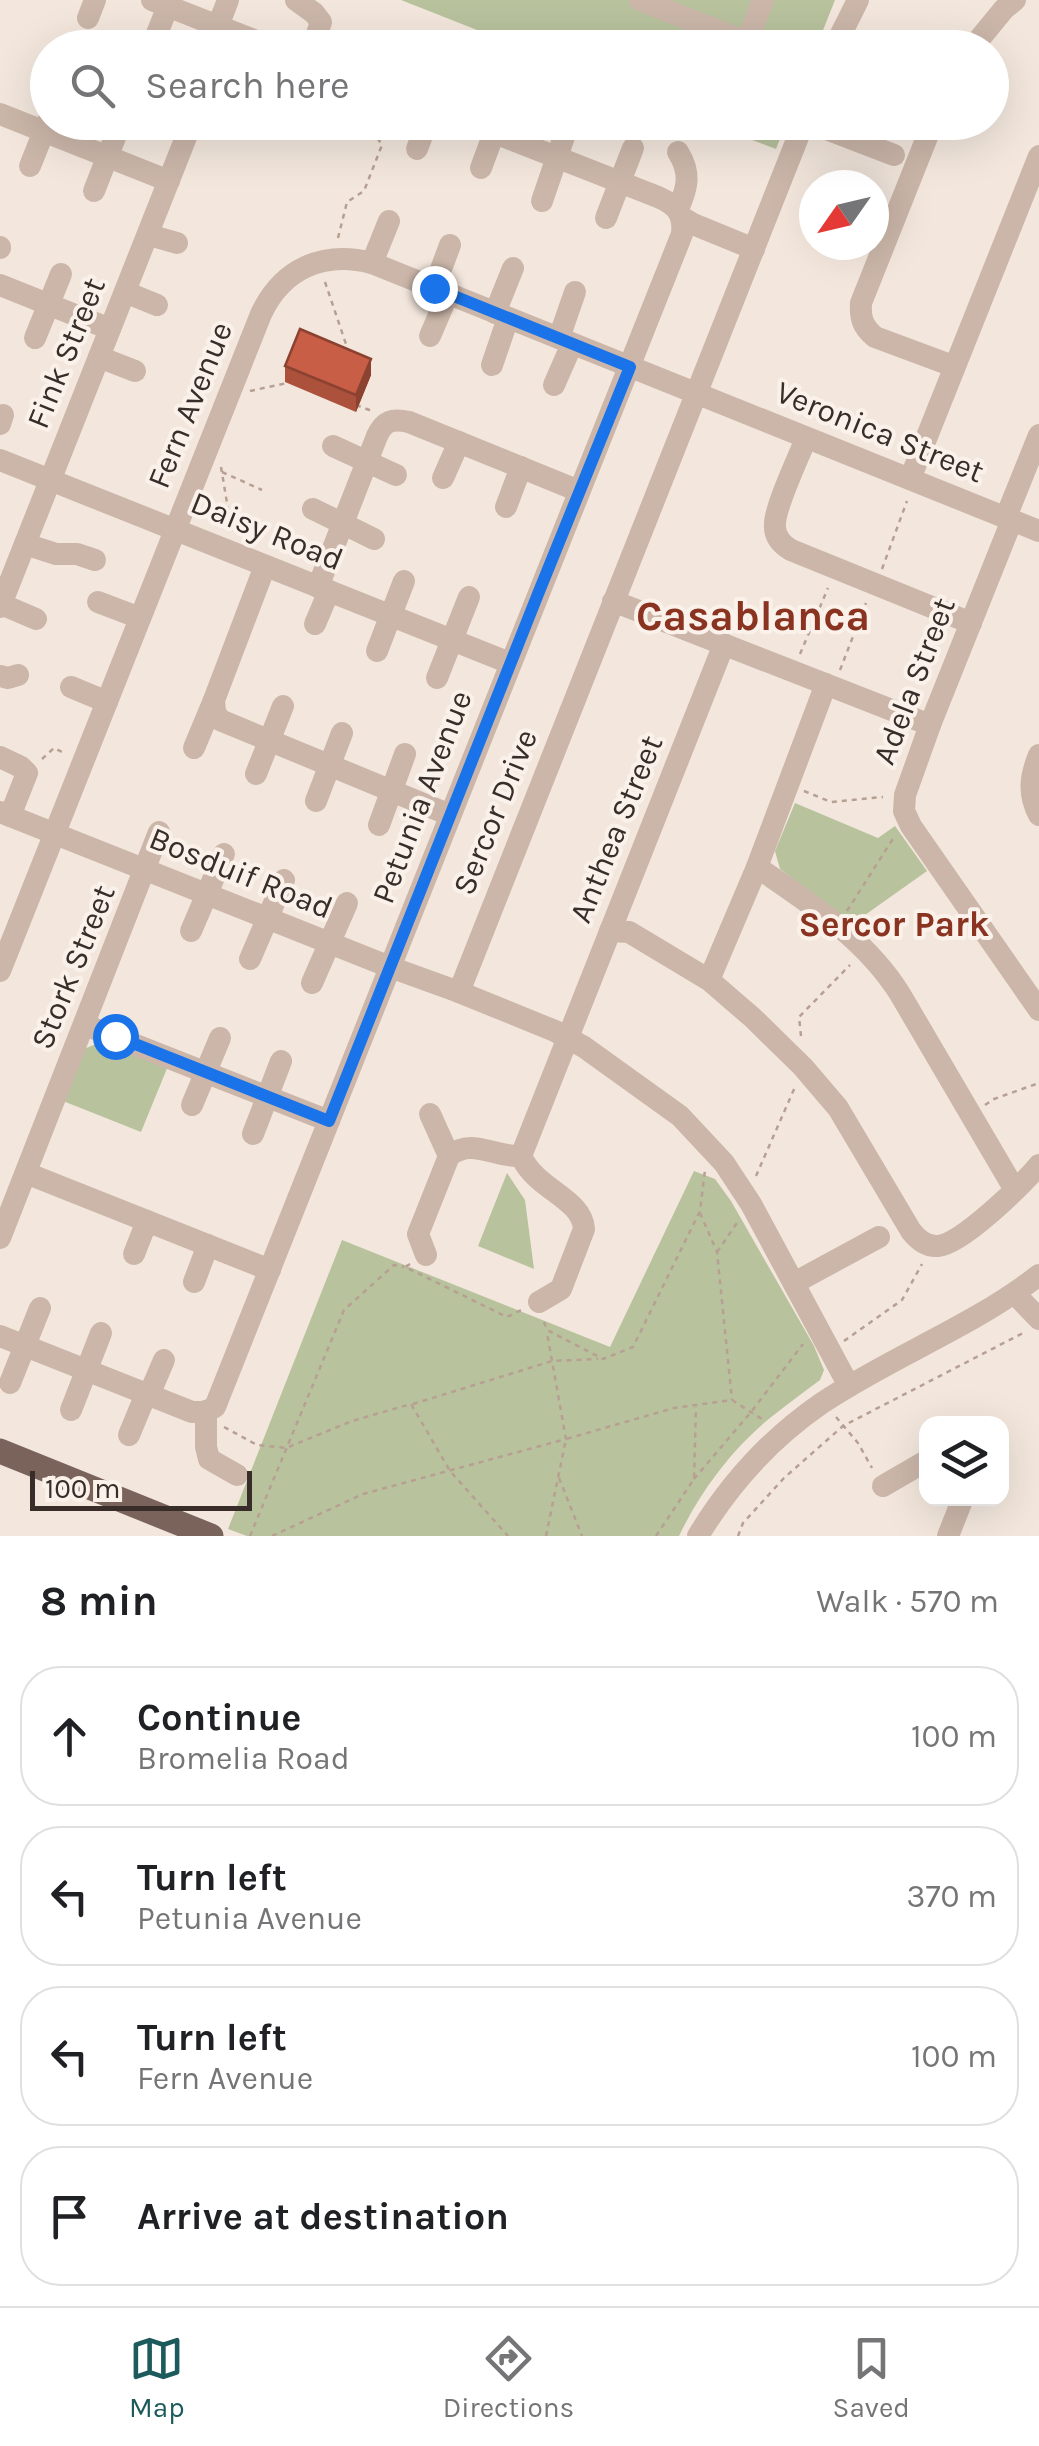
<!DOCTYPE html>
<meta charset="utf-8">
<style>
body{margin:0;font-family:Karla,sans-serif;background:#f2f2f2;color:#202124}
.controls{position:absolute;right:30px;bottom:30px;display:grid;overflow:hidden;border-radius:20px;box-shadow:0 10px 40px #0002}
.controls button{width:90px;height:90px;display:grid;place-items:center;padding:0;border:0;border-bottom:2px solid #e0e0e0;background:#fff;color:#202124;font:50px sans-serif}
.compass{position:absolute;left:799px;top:170px;width:90px;height:90px;border-radius:50%;background:#fff;box-shadow:0 10px 40px #0002;rotate:236deg}
.scale{position:absolute;left:30px;bottom:25px;width:222px;box-sizing:border-box;padding-left:10px;border:5px solid #382d29;border-top:0;font-size:28px;line-height:35px;white-space:nowrap;color:#382d29;-webkit-text-stroke:8px #faf2ea;paint-order:stroke}
.stop{position:absolute;width:30px;height:30px;margin:-22px;border:8px solid #1a73e8;border-radius:50%;background:#fff}
.stop.end{background:#1a73e8;border-color:#fff;box-shadow:0 2px 10px #0008}
.list{margin:0;padding:0;list-style:none}
h2{display:flex;justify-content:space-between;align-items:center;height:130px;margin:0;padding:0 40px;font-size:42px}
h2 small{font-size:32px;font-weight:400;color:#757577}
.list li{display:grid;grid-template-columns:65px 1fr auto;gap:30px;align-items:center;box-sizing:border-box;height:140px;margin:0 20px 20px;padding:0 20px;border:2px solid #e0e0e0;border-radius:40px}
.list b{display:block;font-size:38px;white-space:nowrap}
.list p{margin:0;font-size:32px;white-space:nowrap;color:#757577}
.list em{font-size:32px;font-style:normal;color:#757577}
.icon{flex:none;width:55px;height:55px;fill:none;stroke:currentColor;stroke-width:2;stroke-linecap:round;stroke-linejoin:round}
.map{position:relative;flex:none;width:1039px;height:1536px;overflow:hidden}
.search{position:absolute;background:#fff;box-shadow:0 10px 40px #0002;left:30px;right:30px;top:30px;height:110px;display:flex;align-items:center;gap:25px;box-sizing:border-box;padding:0 35px;border-radius:55px;color:#757577;font-size:38px}
.sheet{height:770px;background:#fff}
nav{display:flex;justify-content:space-around;align-items:center;box-sizing:border-box;height:140px;border-top:2px solid #e0e0e0;background:#fff;font-size:28px;color:#757577}
nav a{display:grid;justify-items:center;gap:5px}
nav .on{color:#1d5a5b}
.map>svg:first-child{display:block}
.green{fill:#b8c29d}
.lines{fill:none;stroke-linecap:round;stroke-linejoin:round}
.path{stroke:#b7a093;stroke-width:2.5;stroke-dasharray:5 5;stroke-linecap:butt}
.minor{stroke:#cbb6a9;stroke-width:22}
.major{stroke:#7a635a;stroke-width:25}
.wall{fill:#ac513c}
.shaded-wall{fill:#8c4231}
.building{fill:#c85e46;stroke:#8c4231;stroke-width:2.5}
.route{stroke:#1a73e8;stroke-width:12}
.labels{text-anchor:middle;dominant-baseline:central;stroke-width:8;stroke-linejoin:round;paint-order:stroke}
.street-label{font-size:32px;fill:#382d29;stroke:#faf2ea}
.neighbourhood-label{font-size:35px;font-weight:bold;fill:#893320;stroke:#faf2ea}
.district-label{font-size:42px;font-weight:bold;fill:#893320;stroke:#faf2ea}
</style>
<div class="map">
<svg width="1039" height="1536" viewBox="0 0 1039 1536">
<rect width="100%" height="100%" fill="#f3e7dd"/>
<!-- green -->
<g class="green">
<polygon points="401,0 835,0 816,48 520,47"/>
<polygon points="708,123 786,122 786,123 776,149"/>
<polygon points="795,803 878,838 895,826 927,871 865,915 860,931 780,869 775,851"/>
<polygon points="103,1041 168,1066 141,1132 63,1101 84,1049"/>
<path d="M694 1171 715 1179 731 1201 814 1346 824 1370 820 1380C803 1393 786 1405 770 1418 732 1449 700 1492 679 1536H247L228 1529 342 1240 610 1347Z"/>
<polygon points="507,1173 525,1200 534,1269 478,1246"/>
</g>
<g class="lines">
<!-- path -->
<g class="path">
<polyline points="338,238 347,202 364,191 382,145 367,122"/>
<polyline points="325,282 348,350"/>
<polyline points="250,391 287,383"/>
<polyline points="356,405 372,411"/>
<polyline points="221,467 232,533"/>
<polyline points="222,472 262,490"/>
<polyline points="882,569 907,501"/>
<polyline points="800,654 828,588"/>
<polyline points="840,670 866,603"/>
<polyline points="42,759 54,748 64,753"/>
<polyline points="804,791 831,802 883,797"/>
<polyline points="847,911 894,837"/>
<polyline points="801,1036 799,1017 850,965"/>
<polyline points="985,1105 994,1099 1039,1083"/>
<polyline points="756,1176 795,1087"/>
<polyline points="700,1213 717,1252 732,1400"/>
<polyline points="717,1252 739,1220"/>
<polyline points="410,1264 405,1267 507,1317 523,1309"/>
<polyline points="544,1322 547,1330 603,1359 633,1347 700,1211 705,1170"/>
<polyline points="844,1341 902,1300 922,1264"/>
<polyline points="413,1404 552,1361 598,1359"/>
<polyline points="836,1417 858,1443 872,1468"/>
<polyline points="224,1427 257,1445 286,1448 352,1421 411,1404 450,1471 508,1536"/>
<polyline points="559,1478 582,1536"/>
<polyline points="694,1479 751,1412 803,1344"/>
<polyline points="250,1536 344,1310 394,1265 404,1267"/>
<polyline points="272,1536 363,1494 566,1439 547,1333"/>
<polyline points="546,1536 566,1439 674,1408 732,1400 765,1421"/>
<polyline points="656,1536 694,1479 696,1407"/>
<polyline points="738,1536 743,1523 784,1478 843,1426 1025,1332"/>
</g>
<!-- minor -->
<g class="minor">
<polyline points="152,0 274,48"/>
<polyline points="296,0 314,13 321,22 312,48"/>
<polyline points="640,0 747,42"/>
<polyline points="88,18 95,0"/>
<polyline points="218,26 228,0"/>
<polyline points="154,41 168,6"/>
<polyline points="757,47 747,42 763,0"/>
<polyline points="385,48 387,43"/>
<polyline points="834,48 858,0"/>
<polyline points="972,48 1004,9 1015,0"/>
<polyline points="0,114 169,181"/>
<polyline points="808,122 894,155"/>
<path d="M933 122 861 303C860 319 863 327 875 337L953 366"/>
<polyline points="417,149 427,122"/>
<path d="M678 152C691 173 688 187 678 209"/>
<polyline points="30,166 48,121"/>
<polyline points="481,168 498,122"/>
<polyline points="94,191 121,122"/>
<polyline points="542,201 568,125"/>
<polyline points="606,218 633,148"/>
<polyline points="683,218 693,224 754,249"/>
<polyline points="149,235 177,243"/>
<polyline points="0,248 0,247"/>
<polyline points="372,263 389,221"/>
<polyline points="0,285 110,329"/>
<polyline points="434,288 450,245"/>
<polyline points="125,292 157,305"/>
<polyline points="495,313 513,268"/>
<polyline points="430,336 448,294"/>
<polyline points="35,338 61,274"/>
<polyline points="559,338 575,292"/>
<polyline points="99,357 135,371"/>
<polyline points="492,365 508,318"/>
<polyline points="554,385 572,344"/>
<polyline points="0,424 3,415"/>
<path d="M806 438C799 457 775 506 775 524 774 536 781 544 791 550L971 623"/>
<polyline points="333,446 396,475"/>
<polyline points="0,460 510,663"/>
<polyline points="443,478 459,442"/>
<polyline points="910,479 1039,156"/>
<polyline points="506,507 521,467"/>
<polyline points="313,509 374,539"/>
<polyline points="1006,517 1039,435"/>
<polyline points="1012,520 930,725 905,795 904,811 911,826 1039,1010"/>
<polyline points="25,544 56,554 77,554 95,560"/>
<polyline points="265,566 214,700 215,712 220,720 450,815"/>
<path d="M318 587 377 436C384 421 392 418 409 422L579 491"/>
<polyline points="613,601 930,725"/>
<polyline points="98,602 140,618"/>
<polyline points="1,604 36,619"/>
<polyline points="0,607 192,122"/>
<polyline points="315,624 329,591"/>
<polyline points="377,651 404,581"/>
<polyline points="0,676 8,678 18,675"/>
<polyline points="437,678 469,597"/>
<polyline points="71,687 107,702"/>
<polyline points="194,748 214,700"/>
<path d="M1039 755C1030 777 1028 794 1039 815"/>
<polyline points="0,757 21,767 27,773 10,816"/>
<polyline points="256,774 283,706"/>
<polyline points="316,801 342,733"/>
<polyline points="0,812 390,967 459,992 555,1031 584,1047 680,1116 724,1163 751,1204 849,1386"/>
<polyline points="379,825 405,754"/>
<path d="M757 867C809 903 865 938 900 994L1015 1190"/>
<polyline points="191,931 224,854"/>
<path d="M610 931 629 932 709 980 753 1018 803 1067 838 1108 911 1231C918 1240 926 1247 938 1246 962 1244 1023 1184 1039 1165"/>
<polyline points="250,959 284,880"/>
<path d="M0 971 261 314C282 269 323 250 372 263L1039 531"/>
<polyline points="709,980 757,867 826,684"/>
<polyline points="312,983 347,903"/>
<polyline points="459,992 804,122"/>
<polyline points="85,1025 329,1121"/>
<polyline points="192,1105 220,1038"/>
<polyline points="430,1114 449,1156"/>
<polyline points="253,1134 281,1061"/>
<polyline points="26,1173 270,1270"/>
<polyline points="0,1238 159,832"/>
<polyline points="134,1254 147,1221"/>
<path d="M426 1255 418 1234 449 1156C472 1137 495 1158 521 1156"/>
<polyline points="194,1282 208,1245"/>
<polyline points="794,1283 879,1237"/>
<polyline points="1015,1294 1039,1319"/>
<path d="M539 1302 561 1289 584 1229C582 1198 536 1190 521 1156L724 644"/>
<path d="M0 1336 192 1412H205L215 1407 682 234C684 213 676 205 658 197L467 122"/>
<polyline points="10,1383 40,1308"/>
<polyline points="149,1395 164,1360"/>
<polyline points="71,1410 101,1333"/>
<polyline points="206,1411 206,1447 209,1459 237,1475"/>
<polyline points="129,1435 146,1394"/>
<polyline points="883,1486 926,1461"/>
<path d="M698 1536C730 1483 771 1438 822 1403 892 1356 972 1327 1039 1275"/>
<polyline points="948,1536 963,1498"/>
</g>
<!-- major -->
<polyline class="major" points="0,1451 211,1536"/>
</g>
<!-- wall -->
<polygon class="wall" points="285,366 371,375 356,412 285,382"/>
<!-- shaded-wall -->
<polygon class="shaded-wall" points="371,359 371,375 356,412 356,395"/>
<!-- building -->
<polygon class="building" points="300,329 371,359 356,395 285,366"/>
<g class="lines">
<!-- route -->
<polyline class="route" points="115,1036 329,1121 538,594 630,367 434,288"/>
</g>
<g class="labels">
<!-- street labels -->
<g class="street-label">
<text transform="translate(66 353) rotate(-68)">Fink Street</text>
<text transform="translate(190 405) rotate(-68)">Fern Avenue</text>
<text transform="translate(880 432) rotate(22)">Veronica Street</text>
<text transform="translate(267 531) rotate(22)">Daisy Road</text>
<text transform="translate(914 681) rotate(-69)">Adela Street</text>
<text transform="translate(422 797) rotate(-69)">Petunia Avenue</text>
<text transform="translate(495 812) rotate(-68)">Sercor Drive</text>
<text transform="translate(616 829) rotate(-68)">Anthea Street</text>
<text transform="translate(241 873) rotate(22)">Bosduif Road</text>
<text transform="translate(73 967) rotate(-68)">Stork Street</text>
</g>
<!-- neighbourhood labels -->
<g class="neighbourhood-label">
<text x="894" y="924">Sercor Park</text>
</g>
<!-- district labels -->
<g class="district-label">
<text x="753" y="616">Casablanca</text>
</g>
</g>
</svg>
<div class="controls">
<button><svg class="icon" aria-label="layers" viewBox="0 0 24 24"><path d="M12 4l9 5-9 5-9-5zM3 14l9 5 9-5"/></svg></button>
</div>
<svg class="compass" viewBox="-18 -18 36 36"><path d="M0-13l5 13h-10z" fill="#e53935"/><path d="M0 13l5-13h-10z" fill="#757577"/></svg>
<div class="scale">100 m</div>
<div class="stop" style="left:115px;top:1036px"></div>
<div class="stop end" style="left:434px;top:288px"></div>
<div class="search"><svg class="icon" aria-label="search" viewBox="0 0 24 24"><circle cx="10" cy="10" r="6"/><path d="M15 15l6 6"/></svg>Search here</div>
</div>
<section class="sheet">
<h2>8 min<small>Walk · 570 m</small></h2>
<ul class="list">
<li><svg class="icon" aria-label="ahead" viewBox="0 0 24 24"><path d="M12 20V5M6 11l6-6 6 6"/></svg><div><b>Continue</b><p>Bromelia Road</p></div><em>100 m</em></li>
<li><svg class="icon" aria-label="left" viewBox="0 0 24 24"><path d="M17 20v-9H6M10 6l-5 5 5 5"/></svg><div><b>Turn left</b><p>Petunia Avenue</p></div><em>370 m</em></li>
<li><svg class="icon" aria-label="left" viewBox="0 0 24 24"><path d="M17 20v-9H6M10 6l-5 5 5 5"/></svg><div><b>Turn left</b><p>Fern Avenue</p></div><em>100 m</em></li>
<li><svg class="icon" aria-label="arrive" viewBox="0 0 24 24"><path d="M6 21V4h12l-3 4 3 4H6"/></svg><div><b>Arrive at destination</b></div></li>
</ul>
</section>
<nav>
<a class="on"><svg class="icon" aria-label="map" viewBox="0 0 24 24"><path d="M3 6l6-2 6 2 6-2v14l-6 2-6-2-6 2zM9 4v14M15 6v14"/></svg>Map</a>
<a><svg class="icon" aria-label="directions" viewBox="0 0 24 24"><path d="M12 3l9 9-9 9-9-9zM9 14v-3h6M13 9l2 2-2 2"/></svg>Directions</a>
<a><svg class="icon" aria-label="saved" viewBox="0 0 24 24"><path d="M7 4h10v16l-5-4-5 4z"/></svg>Saved</a>
</nav>
